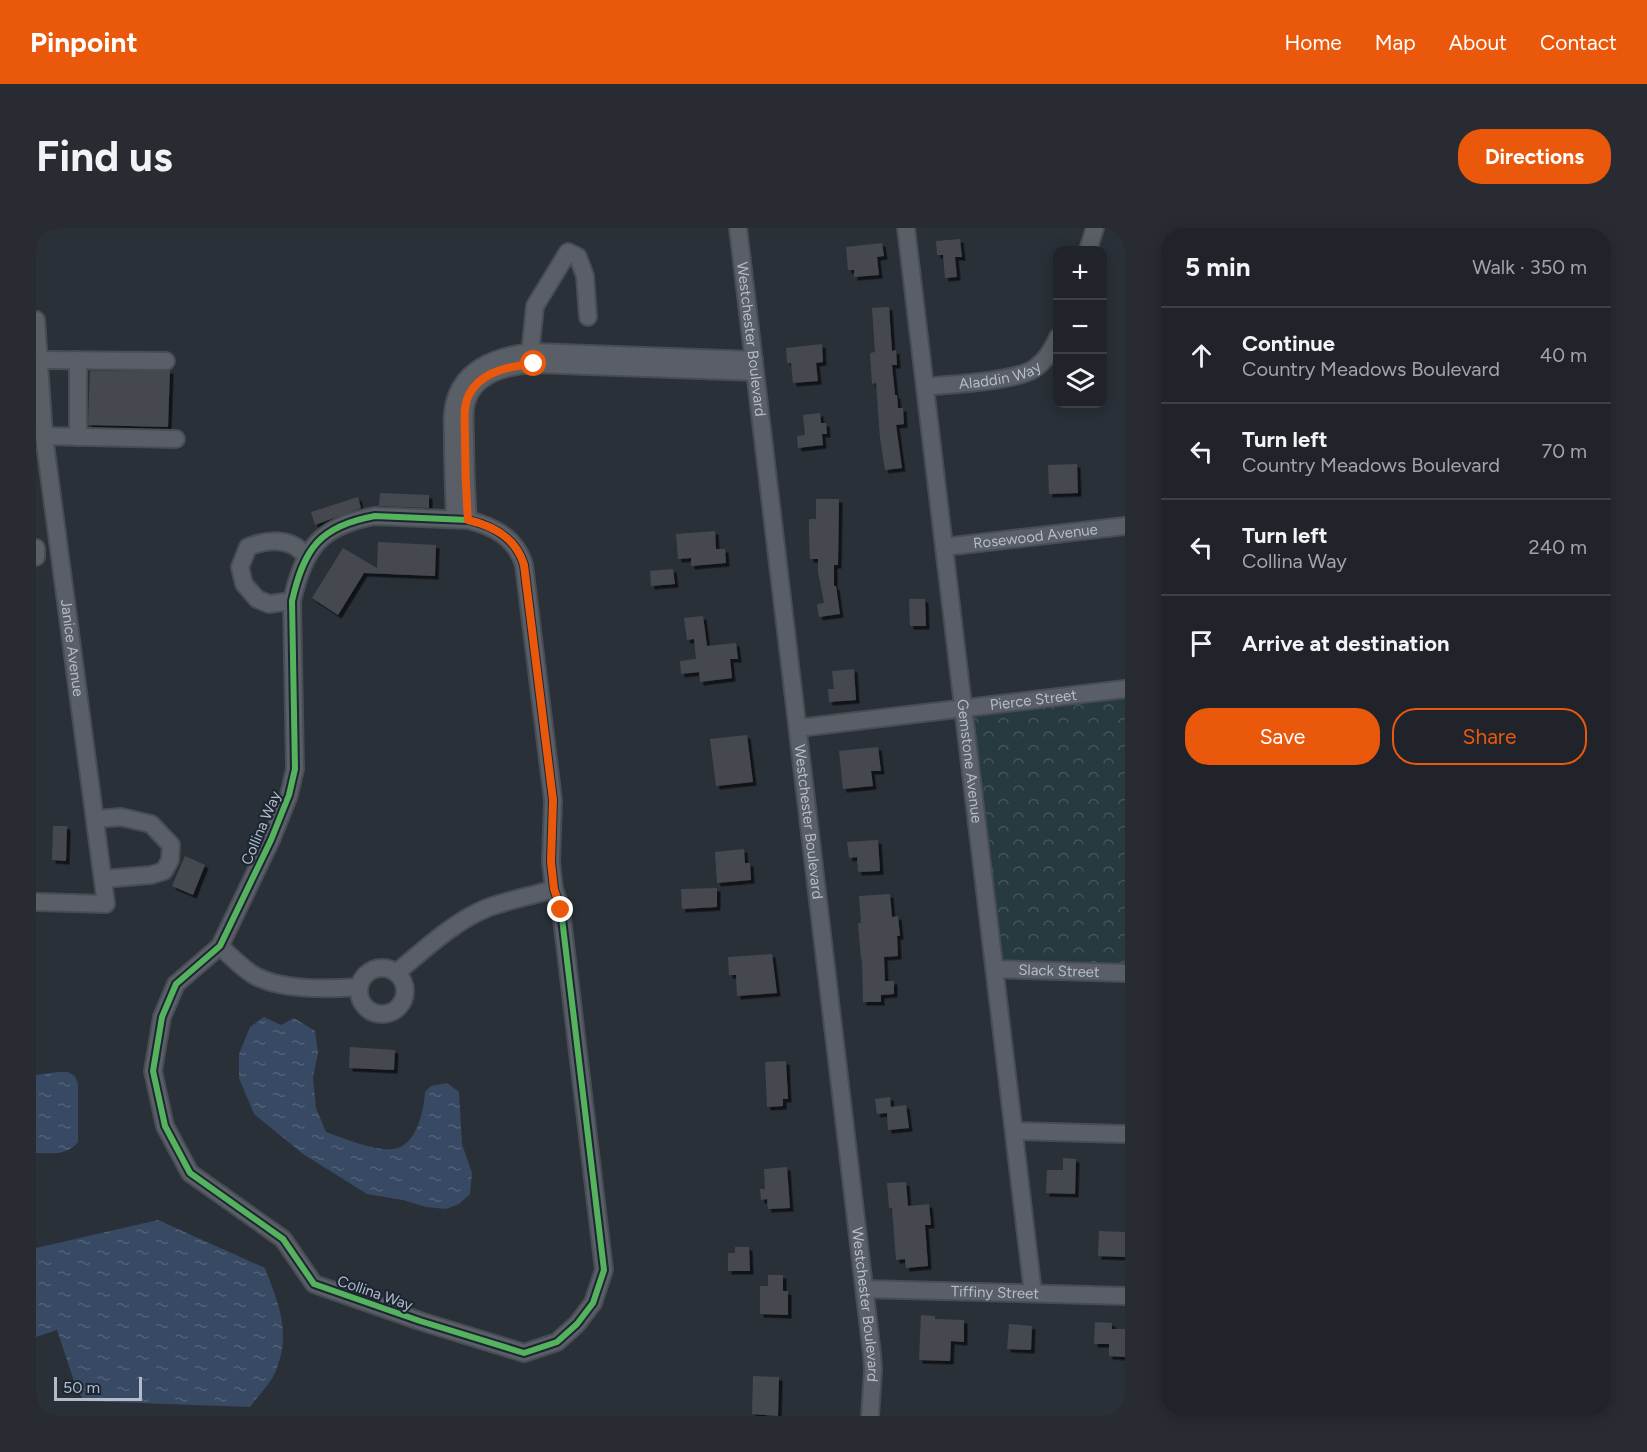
<!DOCTYPE html>
<meta charset="utf-8">
<style>
body{margin:0;font-family:Figtree,sans-serif;background:#282c32;color:#f1f3f6}
.controls{position:absolute;right:18px;top:18px;display:grid;overflow:hidden;border-radius:12px;box-shadow:0 3px 15px #0003}
.controls button{width:54px;height:54px;display:grid;place-items:center;padding:0;border:0;border-bottom:2px solid #3d4147;background:#20242a;color:#f1f3f6;font:30px sans-serif}
.scale{position:absolute;left:18px;bottom:15px;width:88px;box-sizing:border-box;padding-left:6px;border:3px solid #b4bcc9;border-top:0;font-size:16px;line-height:21px;white-space:nowrap;color:#b4bcc9;-webkit-text-stroke:4px #1d2633;paint-order:stroke}
.stop{position:absolute;width:18px;height:18px;margin:-14px;border:4px solid #ea580c;border-radius:50%;background:#fff}
.stop.end{background:#ea580c;border-color:#fff;box-shadow:0 2px 6px #0008}
.list{margin:0;padding:0;list-style:none}
h2{display:flex;justify-content:space-between;align-items:center;height:78px;margin:0;padding:0 24px;font-size:26px}
h2 small{font-size:20px;font-weight:400;color:#a2a4a8}
.list li{display:grid;grid-template-columns:39px 1fr auto;gap:18px;align-items:center;box-sizing:border-box;height:96px;padding:0 24px;border-top:2px solid #3d4147}
.list b{display:block;font-size:22px;white-space:nowrap}
.list p{margin:0;font-size:20px;white-space:nowrap;color:#a2a4a8}
.list em{font-size:20px;font-style:normal;color:#a2a4a8}
.actions{display:flex;gap:12px;padding:18px 24px}
.actions a{flex:1;padding:14px 0;border:2px solid #ea580c;border-radius:24px;text-align:center;font-size:21px;color:#ea580c}
.actions .main{background:#ea580c;color:#fff}
.icon{flex:none;width:33px;height:33px;fill:none;stroke:currentColor;stroke-width:2;stroke-linecap:round;stroke-linejoin:round}
.map{position:relative;flex:none;width:1089px;height:1188px;overflow:hidden;border-radius:24px}
header{display:flex;align-items:center;gap:36px;box-sizing:border-box;height:84px;padding:0 30px;background:#ea580c;color:#fff}
header strong{font-size:28px}
nav{display:flex;gap:33px;margin-inline-start:auto;font-size:21px}
.intro{display:flex;align-items:center;justify-content:space-between;box-sizing:border-box;height:144px;padding:0 36px}
h1{margin:0;font-size:42px}
.button{padding:15px 27px;border-radius:24px;background:#ea580c;color:#fff;font-size:21px;font-weight:700}
main{display:flex;gap:36px;padding:0 36px}
aside{flex:1;background:#20242a;border-radius:24px;box-shadow:0 3px 15px #0003}
.map>svg:first-child{display:block}
.forest{fill:url(#forest-crowns)}
.water{fill:url(#water-ripples)}
.building{fill:#444950;filter:url(#shadow)}
.lines{fill:none;stroke-linecap:round;stroke-linejoin:round}
.minor-casing{stroke:#484c53;stroke-width:20}
.minor{stroke:#5a5e66;stroke-width:16}
.cycleway-casing{stroke:#1d2633;stroke-width:10}
.cycleway{stroke:#56b35d;stroke-width:6}
.route{stroke:#ea580c;stroke-width:8}
.labels{text-anchor:middle;dominant-baseline:central;stroke-width:4.5;stroke-linejoin:round;paint-order:stroke}
.street-label{font-size:15px;fill:#b4bcc9;stroke:#1d2633}
</style>
<header>
<strong>Pinpoint</strong>
<nav><a>Home</a><a>Map</a><a>About</a><a>Contact</a></nav>
</header>
<div class="intro"><h1>Find us</h1><a class="button">Directions</a></div>
<main>
<div class="map">
<svg width="1089" height="1188" viewBox="0 0 1089 1188">
<defs>
<pattern id="forest-crowns" width="20" height="18" patternUnits="userSpaceOnUse" patternTransform="scale(1.5)"><rect width="20" height="18" fill="#273a3e"/><path d="M2 6a3 3 0 1 1 6 0M12 15a3 3 0 1 1 6 0" fill="none" stroke="#445559"/></pattern>
<pattern id="water-ripples" width="26" height="14" patternUnits="userSpaceOnUse" patternTransform="scale(1.5)"><rect width="26" height="14" fill="#384963"/><path d="M2 4q2-2 4 0t4 0M15 11q2-2 4 0t4 0" fill="none" stroke="#526178"/></pattern>
<filter id="shadow"><feDropShadow dx="3.5" dy="3.5" stdDeviation="0" flood-color="#0009"/></filter>
</defs>
<rect width="100%" height="100%" fill="#2a3038"/>
<!-- forest -->
<polygon class="forest" points="1089,466 1089,737 967,734 935,485"/>
<!-- water -->
<g class="water">
<path d="M228 789 245 797 258 790 279 803 282 825 277 849 280 880 290 904C307 910 345 926 362 920 382 913 388 881 389 864L395 858 411 855 423 864 426 916 436 945 434 966 423 976 410 981 390 979 367 972 331 966 267 926 218 886 203 850V826L214 799Z"/>
<path d="M22 844H32L39 848 42 856V914C31 928 16 925 0 925V847Z"/>
<path d="M122 992 229 1040C243 1078 256 1104 239 1145 233 1157 222 1168 214 1179L49 1173 41 1162 21 1102 0 1109V1020Z"/>
</g>
<!-- building -->
<g class="building">
<polygon points="924,11 926,29 919,29 921,49 909,50 907,27 901,27 900,13"/>
<polygon points="846,15 848,28 841,29 843,47 818,49 818,42 812,42 810,19"/>
<polygon points="853,79 856,123 860,122 861,137 856,137 859,167 861,167 862,180 867,180 868,196 860,197 866,240 849,242 844,210 840,155 836,156 834,125 839,124 836,80"/>
<polygon points="786,116 787,134 780,135 782,153 757,155 755,135 751,135 750,120"/>
<polygon points="134,142 132,199 52,197 54,143"/>
<polygon points="784,185 785,195 790,195 791,206 786,206 787,217 762,220 761,208 769,207 767,187"/>
<polygon points="1041,236 1042,265 1013,266 1012,237"/>
<polygon points="344,265 393,267 393,280 343,278"/>
<polygon points="322,269 325,280 279,297 275,284"/>
<polygon points="780,271 803,271 802,337 798,337 798,358 800,358 804,386 783,389 781,376 788,375 782,344 782,331 774,331 773,304 773,291 780,291"/>
<polygon points="679,303 680,321 689,321 690,335 655,338 655,330 642,331 640,306"/>
<polygon points="342,314 400,317 399,348 328,345 302,387 276,370 307,320 341,340"/>
<polygon points="637,341 639,356 615,358 614,343"/>
<polygon points="873,371 889,371 890,398 874,398"/>
<polygon points="667,388 671,418 700,415 702,431 694,431 696,450 664,454 663,444 645,446 644,433 660,431 658,411 651,412 648,390"/>
<polygon points="818,441 820,472 793,474 792,461 798,461 796,443"/>
<polygon points="711,507 717,554 680,558 674,511"/>
<polygon points="842,519 845,543 835,543 837,558 807,561 803,523"/>
<polygon points="17,598 31,598 30,633 16,632"/>
<polygon points="842,612 844,643 822,644 821,629 813,630 811,614"/>
<polygon points="708,621 709,635 714,635 715,652 681,655 679,624"/>
<polygon points="149,628 169,637 157,667 136,658"/>
<polygon points="681,660 681,679 646,681 645,661"/>
<polygon points="854,666 856,689 862,688 864,708 861,708 862,728 848,729 849,753 858,753 858,766 845,767 845,774 827,774 826,731 825,731 822,695 825,695 823,668"/>
<polygon points="736,726 741,765 701,768 700,747 693,747 692,729"/>
<polygon points="314,819 359,822 358,842 313,840"/>
<polygon points="750,833 752,871 747,871 747,878 731,879 729,834"/>
<polygon points="854,869 855,879 870,877 873,900 852,902 851,885 841,886 839,871"/>
<polygon points="1027,930 1040,931 1039,966 1010,965 1011,942 1027,942"/>
<polygon points="751,939 754,980 732,981 731,971 725,972 724,961 729,961 728,941"/>
<polygon points="870,954 872,978 893,976 895,997 889,997 892,1038 870,1040 869,1031 860,1032 856,980 853,980 851,955"/>
<polygon points="1063,1003 1089,1004 1089,1029 1062,1028"/>
<polygon points="699,1019 713,1019 714,1043 692,1043 692,1025 699,1025"/>
<polygon points="732,1047 747,1047 747,1063 752,1063 752,1087 724,1086 724,1058 732,1058"/>
<polygon points="885,1087 899,1088 899,1091 928,1092 928,1114 915,1113 914,1133 883,1132"/>
<polygon points="1059,1094 1076,1095 1076,1101 1089,1101 1089,1129 1073,1128 1073,1116 1058,1116"/>
<polygon points="973,1096 996,1098 995,1122 971,1121"/>
<polygon points="717,1148 743,1149 742,1188 716,1186"/>
</g>
<g class="lines">
<!-- minor casing -->
<g class="minor-casing">
<g id="minor">
<path id="s1" d="M702 0 836 1126 837 1142 834 1188"/>
<path id="s2" d="M870 0 997 1065"/>
<polyline points="1052,22 1059,0"/>
<path id="s3" d="M0 92 8 208 70 676 0 674"/>
<polyline points="4,132 130,133"/>
<polyline points="493,136 499,78 532,24 542,29 549,48 552,89"/>
<path id="s4" d="M889 159C917 156 967 154 992 144 1006 138 1016 123 1022 109"/>
<polyline points="8,208 140,211"/>
<polyline points="42,209 42,132"/>
<path d="M339 288 432 292C458 298 480 310 488 337L517 572 515 634 518 661 525 682 568 1042 557 1075 541 1096 521 1114 488 1125 384 1093 278 1056 247 1011 154 945 129 898 117 843 126 789 140 756 184 718 235 612 253 567 259 541 256 373C268 320 284 298 339 288Z"/>
<path d="M419 291C418 265 417 239 417 212 417 203 416 194 417 185 421 142 460 127 498 124L718 132"/>
<path d="M432 292C430 265 429 239 429 212 429 202 428 190 429 180 434 146 469 138 498 136L719 144"/>
<path id="s5" d="M908 319 1089 298"/>
<polyline points="0,320 0,329"/>
<path d="M256 373 233 376 221 371 208 356 204 339 212 319C232 311 257 309 270 329"/>
<path id="s6" d="M762 500 1089 461"/>
<polyline points="59,591 85,589 115,596 135,617 134,632 128,643 115,647 67,651"/>
<path d="M184 718C194 728 204 738 216 746 243 763 292 761 323 759"/>
<circle cx="346" cy="763" r="23"/>
<path id="s7" d="M959 741 1089 745"/>
<path d="M360 745C388 722 417 694 451 680 472 672 496 668 518 661"/>
<polyline points="978,903 1089,906"/>
<path id="s8" d="M829 1061 1089 1068"/>
</g>
</g>
<!-- minor -->
<use href="#minor" class="minor"/>
<!-- cycleway casing -->
<g class="cycleway-casing">
<path id="cycleway" d="M339 288 432 292C458 298 480 310 488 337L517 572 515 634 518 661 525 682 568 1042 557 1075 541 1096 521 1114 488 1125 384 1093 278 1056 247 1011 154 945 129 898 117 843 126 789 140 756 184 718 235 612 253 567 259 541 256 373C268 320 284 298 339 288Z"/>
</g>
<!-- cycleway -->
<use href="#cycleway" class="cycleway"/>
</g>
<g class="lines">
<!-- route -->
<path class="route" d="M498 136C469 138 434 146 429 180 428 190 429 202 429 212 429 239 430 265 432 292 458 298 480 310 488 337L517 572 515 634 518 661 525 682"/>
</g>
<g class="labels">
<!-- street labels -->
<g class="street-label">
<text stroke="none"><textPath href="#s1" startOffset="112">Westchester Boulevard</textPath></text>
<text stroke="none"><textPath href="#s4" startOffset="76">Aladdin Way</textPath></text>
<text stroke="none"><textPath href="#s5" startOffset="92">Rosewood Avenue</textPath></text>
<text stroke="none"><textPath href="#s3" startOffset="330">Janice Avenue</textPath></text>
<text stroke="none"><textPath href="#s6" startOffset="237">Pierce Street</textPath></text>
<text stroke="none"><textPath href="#s2" startOffset="537">Gemstone Avenue</textPath></text>
<text stroke="none"><textPath href="#s1" startOffset="598">Westchester Boulevard</textPath></text>
<text transform="translate(225 600) rotate(-67)">Collina Way</text>
<text stroke="none"><textPath href="#s7" startOffset="64">Slack Street</textPath></text>
<text stroke="none"><textPath href="#s8" startOffset="130">Tiffiny Street</textPath></text>
<text transform="translate(339 1065) rotate(19)">Collina Way</text>
<text stroke="none"><textPath href="#s1" startOffset="1084">Westchester Boulevard</textPath></text>
</g>
</g>
</svg>
<div class="controls">
<button>+</button>
<button>−</button>
<button><svg class="icon" aria-label="layers" viewBox="0 0 24 24"><path d="M12 4l9 5-9 5-9-5zM3 14l9 5 9-5"/></svg></button>
</div>
<div class="scale">50 m</div>
<div class="stop" style="left:498px;top:136px"></div>
<div class="stop end" style="left:525px;top:682px"></div>
</div>
<aside>
<h2>5 min<small>Walk · 350 m</small></h2>
<ul class="list">
<li><svg class="icon" aria-label="ahead" viewBox="0 0 24 24"><path d="M12 20V5M6 11l6-6 6 6"/></svg><div><b>Continue</b><p>Country Meadows Boulevard</p></div><em>40 m</em></li>
<li><svg class="icon" aria-label="left" viewBox="0 0 24 24"><path d="M17 20v-9H6M10 6l-5 5 5 5"/></svg><div><b>Turn left</b><p>Country Meadows Boulevard</p></div><em>70 m</em></li>
<li><svg class="icon" aria-label="left" viewBox="0 0 24 24"><path d="M17 20v-9H6M10 6l-5 5 5 5"/></svg><div><b>Turn left</b><p>Collina Way</p></div><em>240 m</em></li>
<li><svg class="icon" aria-label="arrive" viewBox="0 0 24 24"><path d="M6 21V4h12l-3 4 3 4H6"/></svg><div><b>Arrive at destination</b></div></li>
</ul>
<div class="actions"><a class="main">Save</a><a>Share</a></div>
</aside>
</main>
